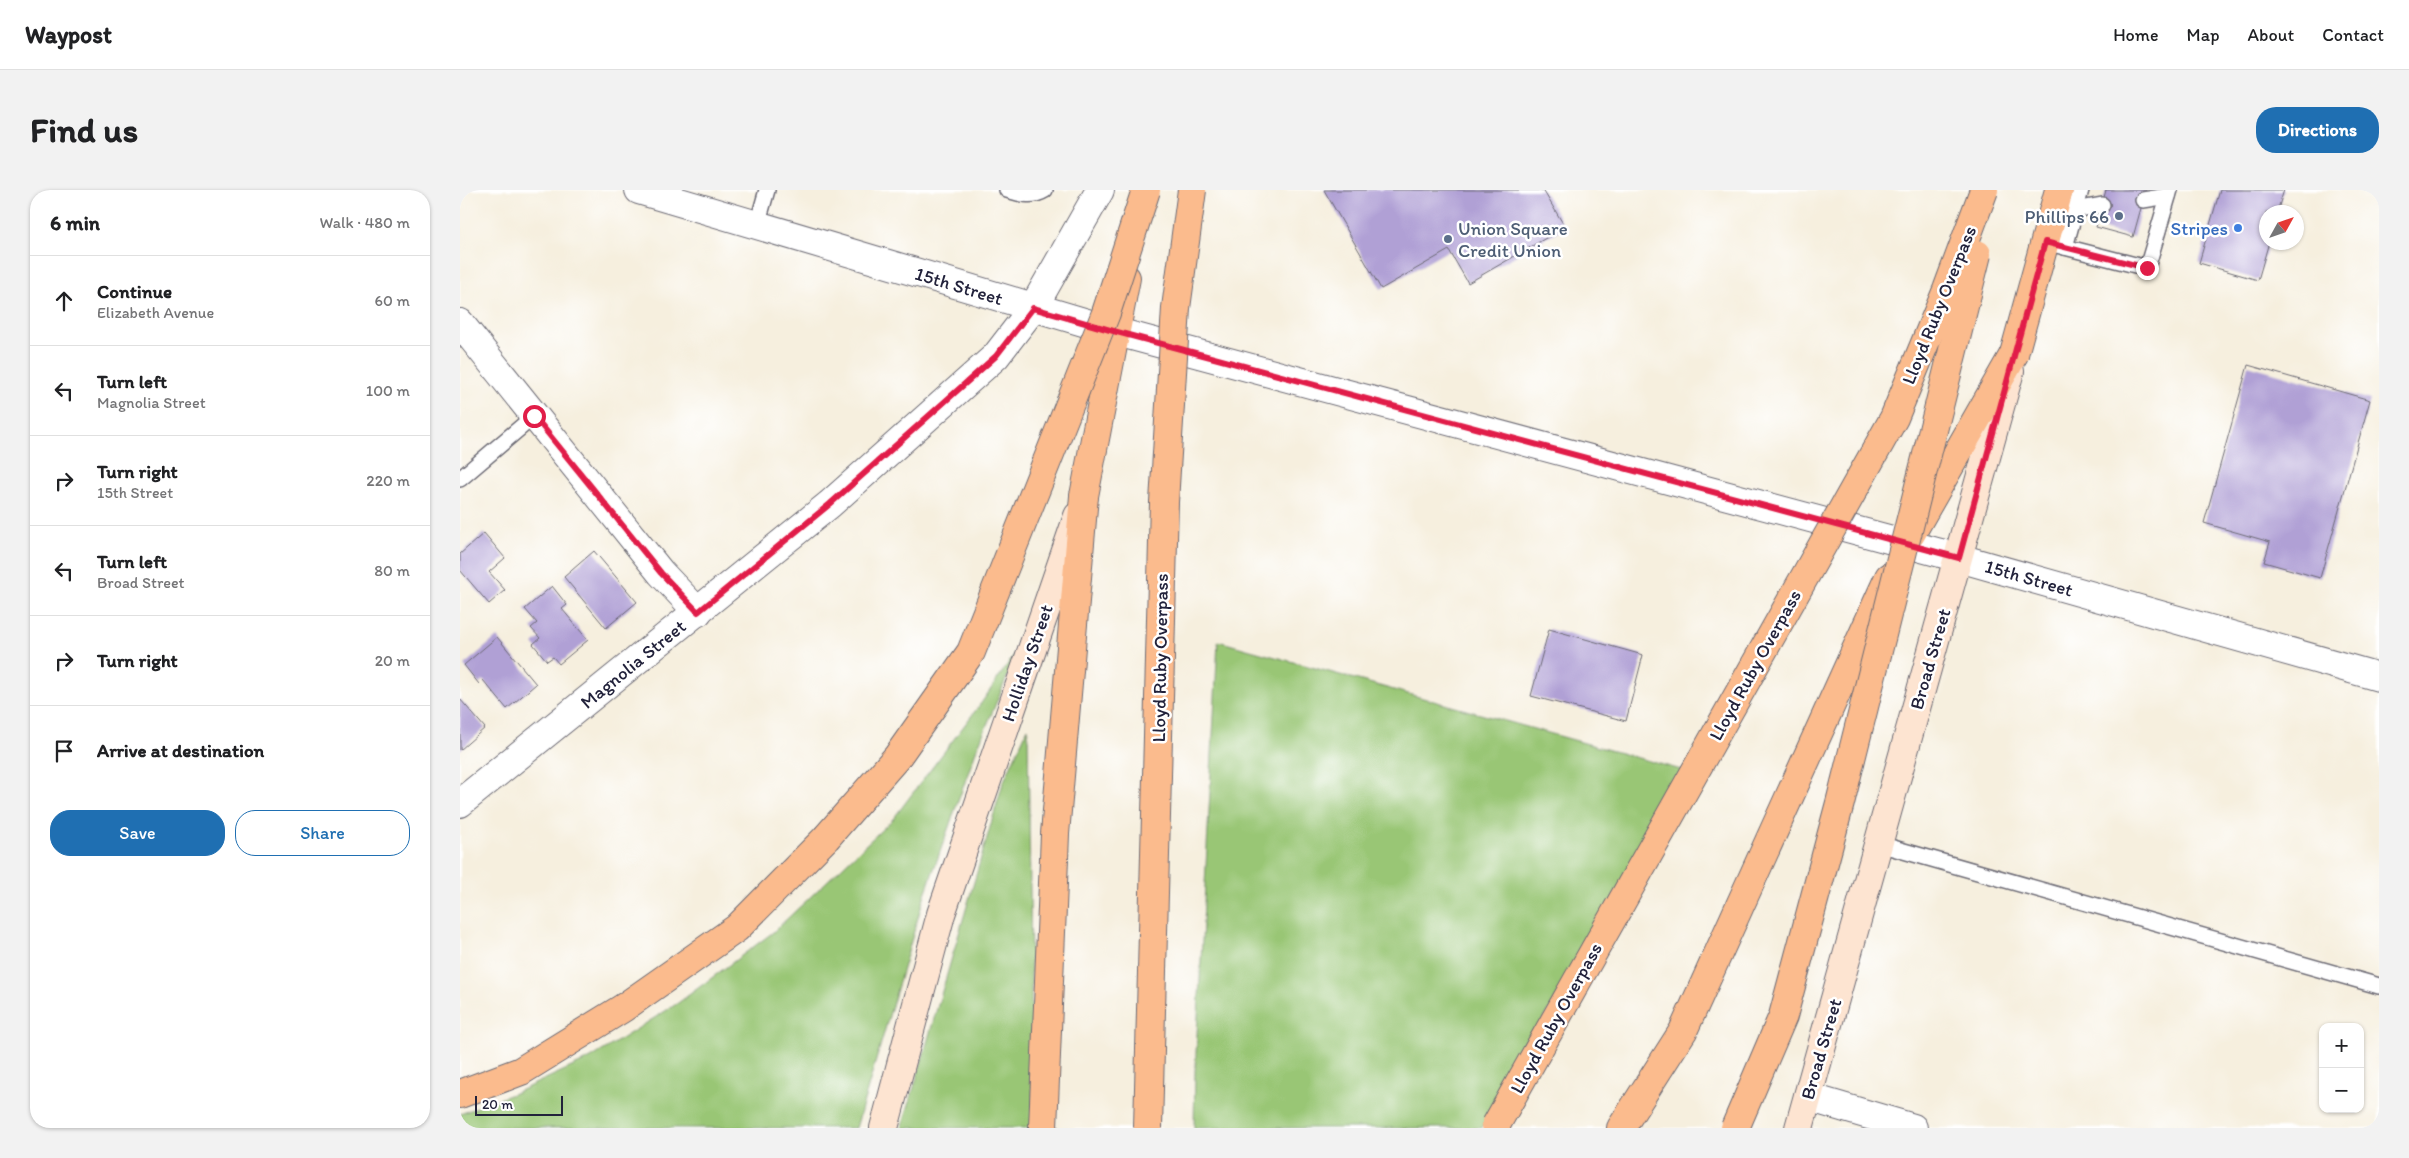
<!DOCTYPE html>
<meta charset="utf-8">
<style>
body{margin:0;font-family:Itim,sans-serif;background:#f2f2f2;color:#202124}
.controls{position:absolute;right:15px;bottom:15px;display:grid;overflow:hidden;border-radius:10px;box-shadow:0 1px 4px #0004}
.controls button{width:45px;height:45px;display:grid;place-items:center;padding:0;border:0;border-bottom:1px solid #e0e0e0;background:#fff;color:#202124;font:25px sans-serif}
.compass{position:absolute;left:1799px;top:15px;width:45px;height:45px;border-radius:50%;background:#fff;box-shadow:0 1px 4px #0004;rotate:50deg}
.scale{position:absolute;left:15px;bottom:12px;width:88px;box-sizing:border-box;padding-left:5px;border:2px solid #22223b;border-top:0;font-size:14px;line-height:18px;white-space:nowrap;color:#22223b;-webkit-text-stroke:4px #fff;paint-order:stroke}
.stop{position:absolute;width:15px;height:15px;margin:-11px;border:4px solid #e11d48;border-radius:50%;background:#fff}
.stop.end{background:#e11d48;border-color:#fff;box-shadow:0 1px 5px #0008}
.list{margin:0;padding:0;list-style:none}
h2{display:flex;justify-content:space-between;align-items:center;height:65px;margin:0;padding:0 20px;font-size:21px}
h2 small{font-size:16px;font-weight:400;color:#757577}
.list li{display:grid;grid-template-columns:32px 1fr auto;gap:15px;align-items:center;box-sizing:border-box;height:90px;padding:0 20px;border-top:1px solid #e0e0e0}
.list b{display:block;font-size:19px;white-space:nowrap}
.list p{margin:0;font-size:16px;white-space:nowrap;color:#757577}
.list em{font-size:16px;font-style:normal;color:#757577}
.actions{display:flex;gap:10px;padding:15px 20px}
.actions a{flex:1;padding:11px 0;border:1px solid #1f6fb2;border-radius:20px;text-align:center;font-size:18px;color:#1f6fb2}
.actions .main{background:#1f6fb2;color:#fff}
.icon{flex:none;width:28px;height:28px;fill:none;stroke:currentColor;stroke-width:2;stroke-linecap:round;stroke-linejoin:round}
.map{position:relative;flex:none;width:1919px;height:938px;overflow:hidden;border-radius:20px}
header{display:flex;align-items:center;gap:30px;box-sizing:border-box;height:70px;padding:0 25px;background:#fff;border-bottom:1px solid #e0e0e0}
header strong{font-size:24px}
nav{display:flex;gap:28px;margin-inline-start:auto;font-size:18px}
.intro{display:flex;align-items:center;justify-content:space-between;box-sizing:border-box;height:120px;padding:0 30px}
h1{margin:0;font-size:35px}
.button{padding:12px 22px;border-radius:20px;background:#1f6fb2;color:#fff;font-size:18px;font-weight:700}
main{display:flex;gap:30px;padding:0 30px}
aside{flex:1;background:#fff;border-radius:20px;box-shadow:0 1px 4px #0004}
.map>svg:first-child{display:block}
.green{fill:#99c674;stroke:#5e7458}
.building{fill:#b0a0d5}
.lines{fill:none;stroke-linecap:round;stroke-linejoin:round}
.lane-casing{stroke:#6c6a74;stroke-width:18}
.street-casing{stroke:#6c6a74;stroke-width:30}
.secondary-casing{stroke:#6c6a74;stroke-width:30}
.primary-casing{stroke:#6c6a74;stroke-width:30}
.highway-casing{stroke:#6c6a74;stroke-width:30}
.lane{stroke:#fff;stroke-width:15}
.street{stroke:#fff;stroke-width:28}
.secondary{stroke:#fde4d1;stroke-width:28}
.primary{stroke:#fbbb8d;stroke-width:28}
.highway{stroke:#fbbb8d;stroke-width:28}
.highway-bridge-casing{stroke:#6c6a74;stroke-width:30;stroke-linecap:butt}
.highway-bridge{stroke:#fbbb8d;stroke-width:28}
.route{stroke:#e11d48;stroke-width:6}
.service-dot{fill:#5c6f8a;stroke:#fff;stroke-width:2}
.shop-dot{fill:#3f7fe0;stroke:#fff;stroke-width:2}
.labels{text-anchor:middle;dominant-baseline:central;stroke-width:5;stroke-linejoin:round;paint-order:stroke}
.service-label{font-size:19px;fill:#4e5e75;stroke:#fff;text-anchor:end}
.shop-label{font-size:19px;fill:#366cbe;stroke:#fff;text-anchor:end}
.street-label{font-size:19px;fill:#22223b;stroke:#fff}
</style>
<header>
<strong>Waypost</strong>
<nav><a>Home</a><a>Map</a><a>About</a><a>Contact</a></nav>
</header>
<div class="intro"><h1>Find us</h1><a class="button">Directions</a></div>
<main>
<aside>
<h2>6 min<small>Walk · 480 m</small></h2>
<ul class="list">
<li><svg class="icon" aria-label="ahead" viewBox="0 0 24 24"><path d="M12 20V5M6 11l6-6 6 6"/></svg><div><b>Continue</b><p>Elizabeth Avenue</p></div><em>60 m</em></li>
<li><svg class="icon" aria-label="left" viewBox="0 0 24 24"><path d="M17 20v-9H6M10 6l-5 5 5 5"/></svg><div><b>Turn left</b><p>Magnolia Street</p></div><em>100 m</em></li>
<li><svg class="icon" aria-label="right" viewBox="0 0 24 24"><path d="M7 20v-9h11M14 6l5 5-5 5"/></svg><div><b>Turn right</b><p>15th Street</p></div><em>220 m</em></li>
<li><svg class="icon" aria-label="left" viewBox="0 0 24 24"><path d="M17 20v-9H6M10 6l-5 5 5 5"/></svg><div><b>Turn left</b><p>Broad Street</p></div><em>80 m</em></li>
<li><svg class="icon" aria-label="right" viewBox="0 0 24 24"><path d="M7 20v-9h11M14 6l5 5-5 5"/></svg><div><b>Turn right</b></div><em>20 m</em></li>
<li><svg class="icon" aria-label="arrive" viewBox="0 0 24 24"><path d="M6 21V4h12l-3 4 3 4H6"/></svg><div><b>Arrive at destination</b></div></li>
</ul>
<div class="actions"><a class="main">Save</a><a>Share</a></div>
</aside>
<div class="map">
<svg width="1919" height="938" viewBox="0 0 1919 938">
<rect width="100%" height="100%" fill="#fff"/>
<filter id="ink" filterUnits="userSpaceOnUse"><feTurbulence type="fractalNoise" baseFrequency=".02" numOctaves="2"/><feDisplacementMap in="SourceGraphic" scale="10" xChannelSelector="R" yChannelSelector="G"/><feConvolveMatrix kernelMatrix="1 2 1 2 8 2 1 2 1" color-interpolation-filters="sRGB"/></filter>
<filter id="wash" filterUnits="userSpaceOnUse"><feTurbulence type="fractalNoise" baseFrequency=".0096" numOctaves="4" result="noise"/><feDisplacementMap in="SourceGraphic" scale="20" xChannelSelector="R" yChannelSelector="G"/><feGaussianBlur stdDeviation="1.12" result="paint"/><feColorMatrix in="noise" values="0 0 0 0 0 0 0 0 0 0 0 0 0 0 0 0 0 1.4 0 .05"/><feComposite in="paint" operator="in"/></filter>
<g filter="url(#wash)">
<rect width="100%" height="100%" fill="#f6efde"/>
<!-- green -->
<g class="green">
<polygon points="758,451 1225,581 1022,938 734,938 735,882"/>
<polygon points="560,456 516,561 465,704 396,938 0,938 0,924 57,902 131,868 218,813 312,743 433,629 522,512"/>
<polygon points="568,538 573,938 442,938 543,593"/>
</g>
<g id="blocks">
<!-- building -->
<g class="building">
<polygon points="864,0 1083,0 1105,37 1008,93 989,60 921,99"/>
<polygon points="1646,0 1686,0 1673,47 1636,37"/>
<polygon points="1760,0 1824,0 1817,22 1806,22 1806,52 1809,52 1798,90 1739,73"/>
<polygon points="1788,175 1910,210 1860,388 1804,372 1810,352 1744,333"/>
<polygon points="24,343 45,368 29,382 45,400 29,414 0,380 0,364"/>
<polygon points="134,361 177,412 146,438 104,387"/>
<polygon points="92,396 107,415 102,419 128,450 99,474 93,467 87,471 73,454 80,448 71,438 77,433 65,419"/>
<polygon points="1089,439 1183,465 1166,531 1071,506"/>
<polygon points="37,447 76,494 47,519 23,490 19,494 4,475"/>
<polygon points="0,509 25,538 0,560"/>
</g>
</g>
</g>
<g filter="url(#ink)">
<use href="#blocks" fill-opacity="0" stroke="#6c6a74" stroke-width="1"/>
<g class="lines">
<!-- lane casing -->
<g class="lane-casing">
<g id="lane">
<path d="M547 0C561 4 572 8 585 0"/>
<polyline points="1683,10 1708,6"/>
<polyline points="1607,18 1615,20 1642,15"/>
<polyline points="297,35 307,0"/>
<polyline points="1585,52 1687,78 1710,0"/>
<polyline points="1605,57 1621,0"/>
<polyline points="0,289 74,226"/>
<polyline points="1419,654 1919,796"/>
</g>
</g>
<!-- street casing -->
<g class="street-casing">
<g id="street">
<polyline points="179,0 657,142 1499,368 1919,487"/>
<polyline points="0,133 201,383 238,422"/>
<polyline points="0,613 370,314 536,166 573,118 640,0"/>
<polyline points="1348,907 1453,938"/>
</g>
</g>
<!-- secondary casing -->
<g class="secondary-casing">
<g id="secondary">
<polyline points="424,938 481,724 618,326"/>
<polyline points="1339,938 1550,181"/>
</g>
</g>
<!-- primary casing -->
<g class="primary-casing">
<g id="primary">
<polyline points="1554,164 1599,0"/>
<polyline points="624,306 666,88"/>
</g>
</g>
<!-- highway casing -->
<g class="highway-casing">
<g id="highway">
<polyline points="1451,344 1554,164"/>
<polyline points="0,904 61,881 163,818 277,738 366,648"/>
<polyline points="583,938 595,644 624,306"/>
<polyline points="1161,938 1223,841 1429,387"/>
</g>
</g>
<!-- lane -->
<use href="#lane" class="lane"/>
<!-- street -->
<use href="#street" class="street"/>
<!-- secondary -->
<use href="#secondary" class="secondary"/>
<!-- primary -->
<use href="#primary" class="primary"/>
<!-- highway -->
<use href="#highway" class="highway"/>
<!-- highway-bridge casing -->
<g class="highway-bridge-casing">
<g id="highway-bridge">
<polyline points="366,648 437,567 511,462 646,123 686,0"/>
<polyline points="1036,935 1434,228 1487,100 1524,0"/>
<polyline points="688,938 704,312 716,118 732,0"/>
<polyline points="1275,938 1323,826 1380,613 1517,64"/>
</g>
</g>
<!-- highway-bridge -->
<use href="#highway-bridge" class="highway-bridge"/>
</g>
</g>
<g class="lines" filter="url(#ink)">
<!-- route -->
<polyline class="route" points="74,226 201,383 238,422 370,314 536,166 573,118 657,142 1499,368 1585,52 1687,78"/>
</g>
<!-- markers -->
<g class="service-dot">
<circle cx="1659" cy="26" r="5"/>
<circle cx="988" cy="49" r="5"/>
</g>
<circle class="shop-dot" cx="1778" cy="38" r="5"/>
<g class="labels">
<!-- service labels -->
<g class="service-label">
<text x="1649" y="26">Phillips 66</text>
<text x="998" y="38" text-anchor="start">Union Square<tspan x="998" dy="22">Credit Union</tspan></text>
</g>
<!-- shop labels -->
<g class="shop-label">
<text x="1768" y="38">Stripes</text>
</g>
<!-- street labels -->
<g class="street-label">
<text transform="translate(499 96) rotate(17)">15th Street</text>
<text transform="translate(1479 115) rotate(-68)">Lloyd Ruby Overpass</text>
<text transform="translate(1569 388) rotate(16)">15th Street</text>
<text transform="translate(700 468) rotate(-89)">Lloyd Ruby Overpass</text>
<text transform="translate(1470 469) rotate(-74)">Broad Street</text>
<text transform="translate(567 473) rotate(-71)">Holliday Street</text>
<text transform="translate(173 474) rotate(-39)">Magnolia Street</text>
<text transform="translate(1295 475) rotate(-61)">Lloyd Ruby Overpass</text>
<text transform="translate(1096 828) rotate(-61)">Lloyd Ruby Overpass</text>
<text transform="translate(1361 859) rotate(-74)">Broad Street</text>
</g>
</g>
</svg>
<div class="controls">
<button>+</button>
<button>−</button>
</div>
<svg class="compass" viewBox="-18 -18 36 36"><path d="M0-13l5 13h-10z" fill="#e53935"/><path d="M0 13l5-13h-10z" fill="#757577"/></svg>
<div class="scale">20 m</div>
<div class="stop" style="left:74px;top:226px"></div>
<div class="stop end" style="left:1687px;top:78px"></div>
</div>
</main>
